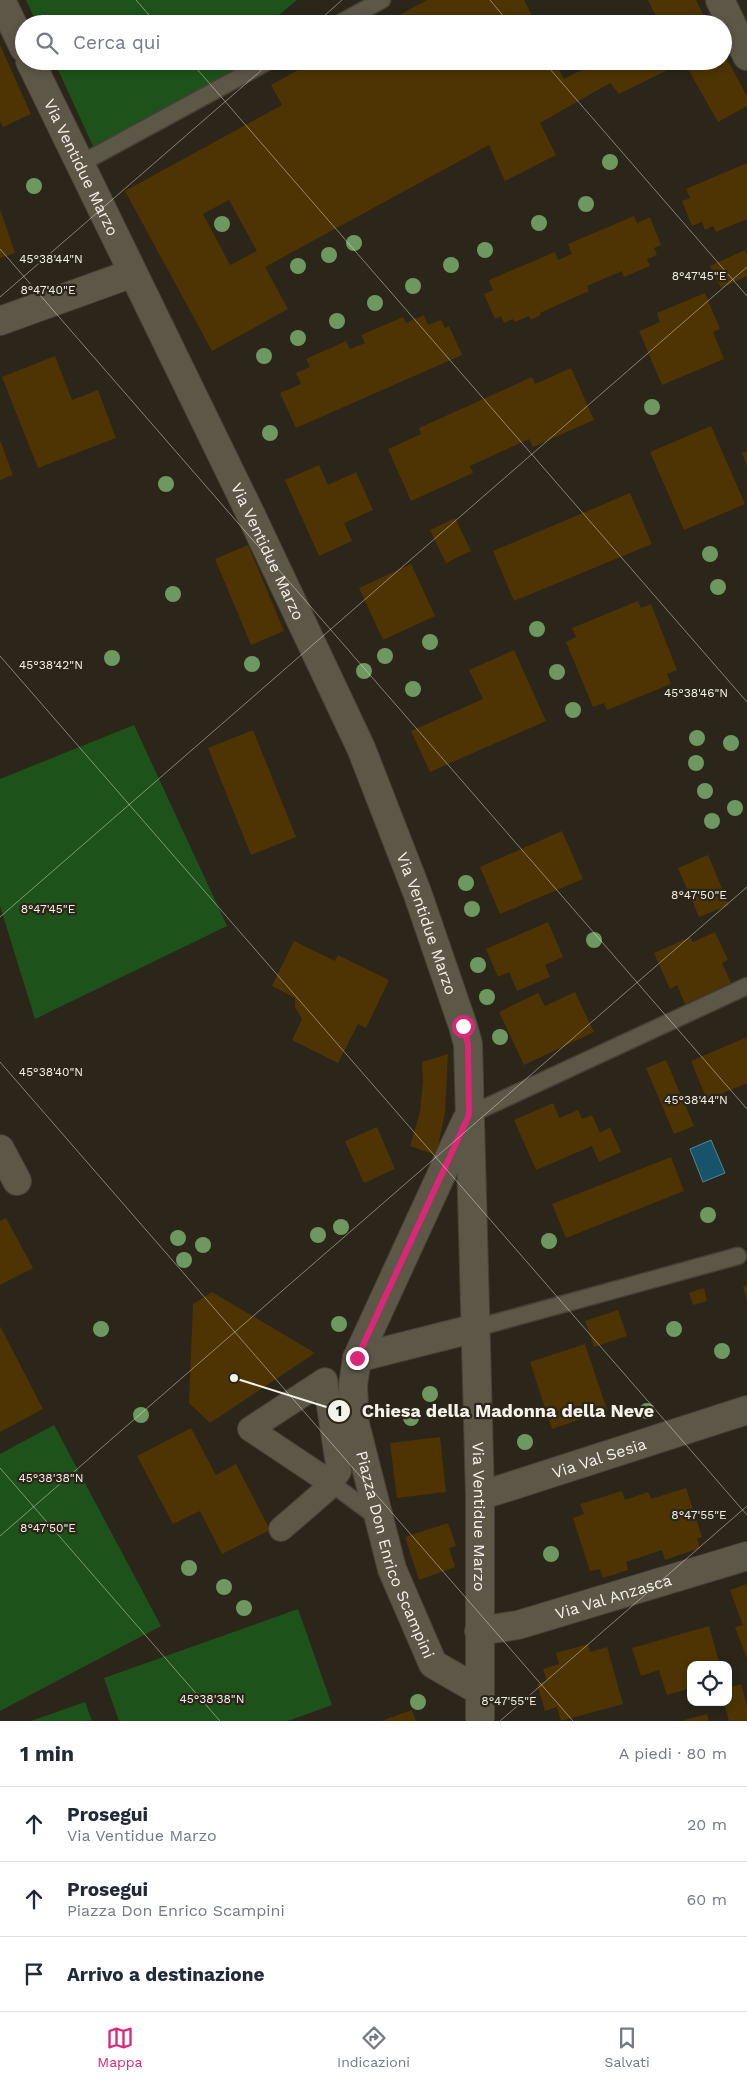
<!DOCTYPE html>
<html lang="it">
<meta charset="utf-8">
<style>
body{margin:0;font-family:"Work Sans",sans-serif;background:#f6f6f7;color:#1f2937}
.controls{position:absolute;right:15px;bottom:15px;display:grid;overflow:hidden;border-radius:10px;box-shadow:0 2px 8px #0003}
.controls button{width:45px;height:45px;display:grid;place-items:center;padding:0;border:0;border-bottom:1px solid #e0e1e3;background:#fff;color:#1f2937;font:25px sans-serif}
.stop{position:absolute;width:15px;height:15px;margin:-11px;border:4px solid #db2777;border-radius:50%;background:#fff}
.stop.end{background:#db2777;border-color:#fff;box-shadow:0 1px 5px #0008}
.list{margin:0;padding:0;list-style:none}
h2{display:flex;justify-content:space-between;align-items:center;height:65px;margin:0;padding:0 20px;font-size:21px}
h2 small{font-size:16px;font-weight:400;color:#747a83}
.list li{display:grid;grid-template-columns:32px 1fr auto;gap:15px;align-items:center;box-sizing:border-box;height:75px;padding:0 20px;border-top:1px solid #e0e1e3}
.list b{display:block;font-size:19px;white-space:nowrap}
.list p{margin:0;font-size:16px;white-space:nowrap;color:#747a83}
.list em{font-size:16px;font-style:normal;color:#747a83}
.icon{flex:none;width:28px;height:28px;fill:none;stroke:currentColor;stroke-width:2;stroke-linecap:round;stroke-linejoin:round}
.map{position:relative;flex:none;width:747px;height:1721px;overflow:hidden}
.search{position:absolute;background:#fff;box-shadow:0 2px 8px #0003;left:15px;right:15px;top:15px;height:55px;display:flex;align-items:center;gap:12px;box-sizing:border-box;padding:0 18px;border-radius:28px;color:#747a83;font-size:19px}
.sheet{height:290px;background:#fff}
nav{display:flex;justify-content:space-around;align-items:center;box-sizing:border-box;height:70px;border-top:1px solid #e0e1e3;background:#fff;font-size:14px;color:#747a83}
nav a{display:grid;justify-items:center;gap:2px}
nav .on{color:#db2777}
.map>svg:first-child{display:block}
.green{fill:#1d531a}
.water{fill:#17536a;stroke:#5a8390}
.building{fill:#4d3402;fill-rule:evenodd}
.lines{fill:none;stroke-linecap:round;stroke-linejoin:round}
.service-casing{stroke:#464136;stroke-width:19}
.pedestrian-casing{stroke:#464136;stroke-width:26}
.minor-casing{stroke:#464136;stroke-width:30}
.service{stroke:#5d5748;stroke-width:16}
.pedestrian{stroke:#5d5748;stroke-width:24}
.minor{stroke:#5d5748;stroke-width:28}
.tree{fill:#6d9961}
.route{stroke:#db2777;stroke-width:6}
.ticks{fill:none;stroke:#f5f2e9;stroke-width:1;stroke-opacity:0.45}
.labels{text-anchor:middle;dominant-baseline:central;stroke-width:4.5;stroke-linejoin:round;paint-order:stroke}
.street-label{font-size:16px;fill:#f5f2e9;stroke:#2b2619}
.ticks-label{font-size:12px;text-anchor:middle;fill:#f5f2e9;stroke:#2b2619;stroke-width:4.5;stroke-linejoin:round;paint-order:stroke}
.leader{fill:none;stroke:#f5f2e9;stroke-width:2}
.callout-dot{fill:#f5f2e9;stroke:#2b2619;stroke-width:2}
.mark-label{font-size:15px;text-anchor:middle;font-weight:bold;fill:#111}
.callout-label{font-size:18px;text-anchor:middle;font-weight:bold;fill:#f5f2e9;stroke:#2b2619;stroke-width:4.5;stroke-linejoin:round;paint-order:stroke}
</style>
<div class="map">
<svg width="747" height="1721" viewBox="0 0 747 1721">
<rect width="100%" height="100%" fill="#2b2619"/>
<!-- green -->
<g class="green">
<polygon points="26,0 297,0 268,24 37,24"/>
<polygon points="54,61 249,61 246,67 93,146"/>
<polygon points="134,725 227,926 35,1019 0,906 0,779"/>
<polygon points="54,1425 161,1626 0,1711 0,1454"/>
<polygon points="298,1609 332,1705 288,1721 119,1721 104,1678"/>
<polygon points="85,1702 92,1721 31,1721"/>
</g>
<!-- water -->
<polygon class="water" points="711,1140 725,1173 703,1182 690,1149"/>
<!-- building -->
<g class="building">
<polygon points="427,0 524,0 536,24 383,24"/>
<polygon points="648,0 696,0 708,24 660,24"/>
<polygon points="0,45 31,114 3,127 0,121"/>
<path d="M723 52 747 96V106L718 122 684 62 619 94 610 83 540 123 556 155 505 181 489 145 265 267 288 309 212 351 125 191 282 105 271 85 314 61H555L564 79 599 61H723ZM229 200 257 251 230 265 203 214Z"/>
<polygon points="747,163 747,219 716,232 713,226 705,230 702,222 692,226 682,201 690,198 686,189"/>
<polygon points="0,209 15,253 0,258"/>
<polygon points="634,216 637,223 650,217 661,245 654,248 657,255 647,259 650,266 624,277 622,271 587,286 589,291 540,313 541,315 531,320 529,316 515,322 513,319 504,323 501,316 495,319 484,294 493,290 489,280 555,252 558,260 572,254 568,244"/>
<polygon points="745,250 747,255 747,276 721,288 710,266"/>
<polygon points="705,293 720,329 713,332 724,359 662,385 639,331 660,322 657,313"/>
<polygon points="424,315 428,325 441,320 445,328 449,326 462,355 296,428 280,393 301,384 296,373 310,367 306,359 346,341 350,349 365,343 361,335 403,317 406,323"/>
<polygon points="55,356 72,400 98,390 116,438 38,468 2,377"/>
<polygon points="571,368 594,420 533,447 529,439 470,466 473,473 411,501 388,449 421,434 419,428 532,377 535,384"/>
<polygon points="711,426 745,504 684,530 650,452"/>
<polygon points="0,440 13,475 0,480"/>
<polygon points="747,451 747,466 742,453"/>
<polygon points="319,465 328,485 356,472 373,510 344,523 352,541 319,556 285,480"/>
<polygon points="630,493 652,544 514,601 493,551"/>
<polygon points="455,518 471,551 446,563 430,530"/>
<polygon points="248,545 284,631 251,645 215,559"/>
<polygon points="411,564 435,616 383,640 359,588"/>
<polygon points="638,601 641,608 651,604 677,670 667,674 671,684 607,710 604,703 593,707 566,642 576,637 572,628"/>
<polygon points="514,650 546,721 430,772 411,731 483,699 469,670"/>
<polygon points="253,730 296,837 251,855 208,748"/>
<polygon points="562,831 583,879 500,914 480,867"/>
<polygon points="708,855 729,905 699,917 678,868"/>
<polygon points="548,922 563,957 545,965 550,977 517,991 509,972 498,977 486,949"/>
<polygon points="715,932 728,960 722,963 731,983 685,1004 677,985 670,989 654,953 690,937 693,942"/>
<polygon points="294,941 335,961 338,955 389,980 366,1028 358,1024 338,1063 292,1040 302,1019 295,1007 295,998 272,986"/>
<polygon points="575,992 594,1032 524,1065 499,1012 538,993 545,1006"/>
<polygon points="747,1037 747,1083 707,1100 691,1061"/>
<polygon points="448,1054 445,1113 436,1155 410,1146 420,1112 423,1081 422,1062"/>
<polygon points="666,1060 694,1126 674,1134 646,1068"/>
<polygon points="553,1103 559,1118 578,1110 582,1119 592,1115 600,1133 610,1127 621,1152 599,1162 592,1146 536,1170 514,1120"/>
<polygon points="377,1127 395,1169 364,1183 345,1141"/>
<polygon points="671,1157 684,1191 566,1238 552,1204"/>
<polygon points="6,1218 33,1268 0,1285 0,1221"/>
<polygon points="747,1285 747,1300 743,1287"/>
<polygon points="704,1288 707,1301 693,1305 689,1293"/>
<polygon points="212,1292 315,1353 210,1423 189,1403 193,1304"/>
<polygon points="618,1310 627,1336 594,1347 585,1321"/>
<polygon points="0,1326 43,1409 0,1432"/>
<polygon points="585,1344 607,1410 552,1429 530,1362"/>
<polygon points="191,1428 216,1475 236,1464 270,1530 222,1554 200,1511 173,1524 137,1456"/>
<polygon points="440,1437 446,1492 397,1498 390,1443"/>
<polygon points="686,1488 702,1537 697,1538 700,1548 665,1560 662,1550 626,1562 628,1570 603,1578 600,1569 590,1571 573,1518 584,1514 580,1504 622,1491 625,1500 648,1492 651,1499"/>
<polygon points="448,1523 456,1546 449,1548 455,1567 419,1580 405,1537"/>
<polygon points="747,1584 747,1659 735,1627 743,1625 730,1590"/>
<polygon points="709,1626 720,1665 691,1665 691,1688 667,1695 659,1670 641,1676 632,1648"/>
<polygon points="588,1644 590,1652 607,1647 623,1704 561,1721 557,1707 545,1711 537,1684 547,1681 543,1669 559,1664 556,1653"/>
<polygon points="741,1684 747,1705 747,1721 729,1721 724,1702 728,1702 728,1688"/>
<polygon points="412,1710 416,1721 381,1721"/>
<polygon points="707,1714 709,1721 684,1721 684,1720"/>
</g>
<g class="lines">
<!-- service casing -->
<g class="service-casing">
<g id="service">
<polyline points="338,24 382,0"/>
<polyline points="80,164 269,61"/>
<polyline points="469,1115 747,986"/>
<polyline points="476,1328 738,1256"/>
<polyline points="331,1483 378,1518"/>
</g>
</g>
<!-- pedestrian casing -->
<g class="pedestrian-casing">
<polyline id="pedestrian" points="281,1529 326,1490 339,1471 325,1380 250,1429 331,1483"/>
</g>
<!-- minor casing -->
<g class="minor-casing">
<g id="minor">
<polyline points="1,0 24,48"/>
<polyline points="720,0 747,56"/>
<path id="s1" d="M30 61 252 517 361 748 417 892 463 1026 468 1044 480 1496V1721"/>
<polyline points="0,321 133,273"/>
<path id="s2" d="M466 1121 357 1358 353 1385 355 1424 392 1569 433 1664 480 1691"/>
<polyline points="0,1149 17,1181"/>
<polyline points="357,1358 476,1328"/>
<path id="s3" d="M480 1496 747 1410"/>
<path id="s4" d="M479 1631 518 1625 747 1556"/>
</g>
</g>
<!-- service -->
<use href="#service" class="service"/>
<!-- pedestrian -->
<use href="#pedestrian" class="pedestrian"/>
<!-- minor -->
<use href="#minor" class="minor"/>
</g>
<!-- trees -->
<g class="tree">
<circle cx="610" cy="162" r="8"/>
<circle cx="34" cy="186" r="8"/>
<circle cx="586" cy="204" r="8"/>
<circle cx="539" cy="223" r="8"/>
<circle cx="222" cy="224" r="8"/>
<circle cx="354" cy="243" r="8"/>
<circle cx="485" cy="250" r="8"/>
<circle cx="329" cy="255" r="8"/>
<circle cx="451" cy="265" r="8"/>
<circle cx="298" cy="266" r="8"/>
<circle cx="413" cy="286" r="8"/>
<circle cx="375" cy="303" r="8"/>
<circle cx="337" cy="321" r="8"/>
<circle cx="298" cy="338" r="8"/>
<circle cx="264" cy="356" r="8"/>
<circle cx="652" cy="407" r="8"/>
<circle cx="270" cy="433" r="8"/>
<circle cx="166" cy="484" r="8"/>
<circle cx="710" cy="554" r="8"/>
<circle cx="718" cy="587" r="8"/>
<circle cx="173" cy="594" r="8"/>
<circle cx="537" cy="629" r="8"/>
<circle cx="430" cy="642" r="8"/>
<circle cx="385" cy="656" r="8"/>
<circle cx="112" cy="658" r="8"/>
<circle cx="252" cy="664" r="8"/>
<circle cx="364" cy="671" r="8"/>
<circle cx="557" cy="672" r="8"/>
<circle cx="413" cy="689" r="8"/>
<circle cx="573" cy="710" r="8"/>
<circle cx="697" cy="738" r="8"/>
<circle cx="731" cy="743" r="8"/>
<circle cx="696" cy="763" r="8"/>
<circle cx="705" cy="791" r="8"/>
<circle cx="735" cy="808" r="8"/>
<circle cx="712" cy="821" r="8"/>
<circle cx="466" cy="883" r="8"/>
<circle cx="472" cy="909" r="8"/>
<circle cx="594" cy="940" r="8"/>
<circle cx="478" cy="965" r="8"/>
<circle cx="487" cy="997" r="8"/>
<circle cx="500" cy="1037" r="8"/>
<circle cx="708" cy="1215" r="8"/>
<circle cx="341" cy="1227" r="8"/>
<circle cx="318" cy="1235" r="8"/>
<circle cx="178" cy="1238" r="8"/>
<circle cx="549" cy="1241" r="8"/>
<circle cx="203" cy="1245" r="8"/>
<circle cx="184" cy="1260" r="8"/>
<circle cx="339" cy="1324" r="8"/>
<circle cx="101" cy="1329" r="8"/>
<circle cx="674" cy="1329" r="8"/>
<circle cx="722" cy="1351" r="8"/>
<circle cx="430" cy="1394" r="8"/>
<circle cx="647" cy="1411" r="8"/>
<circle cx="141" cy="1415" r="8"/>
<circle cx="411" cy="1418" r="8"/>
<circle cx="525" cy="1442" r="8"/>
<circle cx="551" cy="1554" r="8"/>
<circle cx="189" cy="1568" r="8"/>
<circle cx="224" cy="1587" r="8"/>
<circle cx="244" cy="1608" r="8"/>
<circle cx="418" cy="1702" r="8"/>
</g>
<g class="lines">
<!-- route -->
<polyline class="route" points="357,1358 469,1115 468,1044 463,1026"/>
</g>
<!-- ticks -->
<path class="ticks" d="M136 0 157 24M490 0 510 24M315 24 342 0M190 61 747 702M543 61 747 296M0 249 747 1109M0 297 272 61M0 656 747 1515M0 917 747 267M0 1062 573 1721M0 1468 220 1721M0 1536 747 887M500 1721 747 1506"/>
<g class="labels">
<!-- street labels -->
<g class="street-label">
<text stroke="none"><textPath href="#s1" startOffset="118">Via Ventidue Marzo</textPath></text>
<text stroke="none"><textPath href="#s1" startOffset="545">Via Ventidue Marzo</textPath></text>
<text stroke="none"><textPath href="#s1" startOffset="950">Via Ventidue Marzo</textPath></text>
<text stroke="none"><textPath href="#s3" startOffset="125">Via Val Sesia</textPath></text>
<text stroke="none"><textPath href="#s1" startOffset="1550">Via Ventidue Marzo</textPath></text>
<text stroke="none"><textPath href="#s2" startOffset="464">Piazza Don Enrico Scampini</textPath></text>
<text stroke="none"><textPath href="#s4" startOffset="139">Via Val Anzasca</textPath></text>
</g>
</g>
<g class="ticks-label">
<text x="51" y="263">45°38'44"N</text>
<text x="699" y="280">8°47'45"E</text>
<text x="48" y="294">8°47'40"E</text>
<text x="51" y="669">45°38'42"N</text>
<text x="696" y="697">45°38'46"N</text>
<text x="699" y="899">8°47'50"E</text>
<text x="48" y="913">8°47'45"E</text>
<text x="51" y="1076">45°38'40"N</text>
<text x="696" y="1104">45°38'44"N</text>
<text x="51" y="1482">45°38'38"N</text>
<text x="699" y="1519">8°47'55"E</text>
<text x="48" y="1532">8°47'50"E</text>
<text x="212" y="1703">45°38'38"N</text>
<text x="509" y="1705">8°47'55"E</text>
</g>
<!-- callouts -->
<path class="leader" d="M234 1378L339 1411"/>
<g class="callout-dot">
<circle cx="234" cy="1378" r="5"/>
<circle cx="339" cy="1411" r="12"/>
</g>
<g class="mark-label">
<text x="339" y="1416">1</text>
</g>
<g class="callout-label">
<text x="508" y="1417">Chiesa della Madonna della Neve</text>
</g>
</svg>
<div class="controls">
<button><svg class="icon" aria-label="locate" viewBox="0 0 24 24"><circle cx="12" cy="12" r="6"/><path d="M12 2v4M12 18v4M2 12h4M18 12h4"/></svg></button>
</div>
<div class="stop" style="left:463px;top:1026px"></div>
<div class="stop end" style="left:357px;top:1358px"></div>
<div class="search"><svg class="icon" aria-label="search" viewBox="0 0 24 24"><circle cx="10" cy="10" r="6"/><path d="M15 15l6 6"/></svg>Cerca qui</div>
</div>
<section class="sheet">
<h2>1 min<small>A piedi · 80 m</small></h2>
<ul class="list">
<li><svg class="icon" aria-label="ahead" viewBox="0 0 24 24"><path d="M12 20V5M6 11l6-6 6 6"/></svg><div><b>Prosegui</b><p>Via Ventidue Marzo</p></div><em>20 m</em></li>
<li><svg class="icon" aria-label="ahead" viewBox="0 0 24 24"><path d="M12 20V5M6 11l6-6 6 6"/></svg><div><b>Prosegui</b><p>Piazza Don Enrico Scampini</p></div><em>60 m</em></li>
<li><svg class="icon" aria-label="arrive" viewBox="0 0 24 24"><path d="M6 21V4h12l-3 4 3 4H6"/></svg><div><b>Arrivo a destinazione</b></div></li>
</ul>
</section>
<nav>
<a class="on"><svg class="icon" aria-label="map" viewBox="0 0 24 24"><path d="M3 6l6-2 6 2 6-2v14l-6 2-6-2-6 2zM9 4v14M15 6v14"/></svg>Mappa</a>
<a><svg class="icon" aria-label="directions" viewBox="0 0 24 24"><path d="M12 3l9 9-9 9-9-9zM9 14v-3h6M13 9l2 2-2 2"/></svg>Indicazioni</a>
<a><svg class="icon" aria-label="saved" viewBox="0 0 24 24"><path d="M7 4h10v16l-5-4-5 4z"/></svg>Salvati</a>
</nav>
